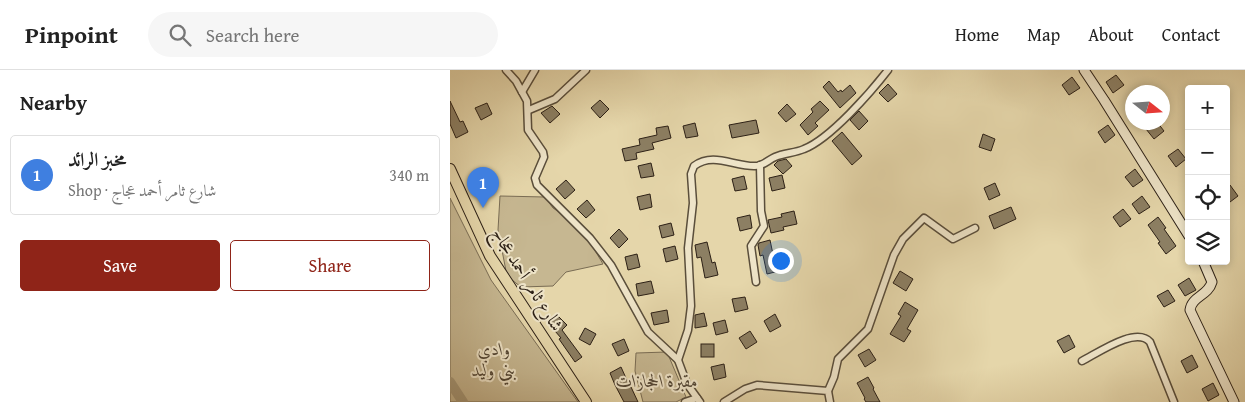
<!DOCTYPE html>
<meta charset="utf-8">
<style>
body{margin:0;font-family:"Gentium Book Plus",Amiri,serif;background:#f6f6f6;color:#222}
.controls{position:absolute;right:15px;top:15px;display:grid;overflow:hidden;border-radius:5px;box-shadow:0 2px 8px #0003}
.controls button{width:45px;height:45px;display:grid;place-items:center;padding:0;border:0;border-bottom:1px solid #e0e0e0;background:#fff;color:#222;font:25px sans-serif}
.compass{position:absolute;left:675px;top:15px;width:45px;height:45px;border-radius:50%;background:#fff;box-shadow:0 2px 8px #0003;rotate:107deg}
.you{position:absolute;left:330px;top:190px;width:18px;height:18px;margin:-12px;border:4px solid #fff;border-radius:50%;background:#1a73e8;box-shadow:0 0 0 8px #1a73e833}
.badge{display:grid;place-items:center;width:32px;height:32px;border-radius:50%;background:#8f2418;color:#fff;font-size:16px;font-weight:700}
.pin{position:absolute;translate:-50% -41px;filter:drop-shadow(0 1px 2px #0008)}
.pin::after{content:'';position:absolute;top:26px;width:18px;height:15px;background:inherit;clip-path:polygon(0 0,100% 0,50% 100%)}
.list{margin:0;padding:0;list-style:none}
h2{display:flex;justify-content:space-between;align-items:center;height:65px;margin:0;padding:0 20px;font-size:21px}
h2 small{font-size:16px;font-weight:400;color:#767676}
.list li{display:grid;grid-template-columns:32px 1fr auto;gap:15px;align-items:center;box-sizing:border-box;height:80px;margin:0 10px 10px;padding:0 10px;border:1px solid #e0e0e0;border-radius:5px}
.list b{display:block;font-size:19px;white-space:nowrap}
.list p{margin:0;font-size:16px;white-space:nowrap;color:#767676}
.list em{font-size:16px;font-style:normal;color:#767676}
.actions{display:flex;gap:10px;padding:15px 20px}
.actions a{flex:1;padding:11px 0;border:1px solid #8f2418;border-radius:5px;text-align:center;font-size:18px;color:#8f2418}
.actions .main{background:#8f2418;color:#fff}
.icon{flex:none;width:28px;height:28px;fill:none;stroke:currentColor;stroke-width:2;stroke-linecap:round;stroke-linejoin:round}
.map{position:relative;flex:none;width:795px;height:332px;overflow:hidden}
header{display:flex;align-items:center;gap:30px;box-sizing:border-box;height:70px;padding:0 25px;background:#fff;border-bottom:1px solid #e0e0e0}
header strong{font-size:24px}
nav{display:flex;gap:28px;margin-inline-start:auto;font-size:18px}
.search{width:350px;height:45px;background:#f6f6f6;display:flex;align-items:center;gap:12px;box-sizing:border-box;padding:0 18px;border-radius:28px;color:#767676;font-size:19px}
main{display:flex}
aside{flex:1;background:#fff}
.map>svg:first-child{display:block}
.green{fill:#c6b791;stroke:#796c54}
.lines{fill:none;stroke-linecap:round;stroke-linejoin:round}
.river{stroke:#a69878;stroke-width:10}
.building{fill:#8c7f63;stroke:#2c2016}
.street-casing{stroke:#5a4e3b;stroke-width:9}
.secondary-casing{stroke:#2c2016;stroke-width:11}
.primary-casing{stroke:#2c2016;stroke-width:12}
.street{stroke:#eee4c8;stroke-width:6}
.secondary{stroke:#eee4c8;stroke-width:9}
.primary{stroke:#e5d6aa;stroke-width:10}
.labels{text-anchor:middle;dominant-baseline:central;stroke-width:4;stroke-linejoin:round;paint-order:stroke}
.street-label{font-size:18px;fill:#2c2016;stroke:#eee4c8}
.park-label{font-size:18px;font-style:italic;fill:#524635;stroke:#eee4c8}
</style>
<header>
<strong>Pinpoint</strong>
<div class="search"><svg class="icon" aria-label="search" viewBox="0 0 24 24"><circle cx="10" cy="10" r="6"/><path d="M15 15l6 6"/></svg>Search here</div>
<nav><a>Home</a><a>Map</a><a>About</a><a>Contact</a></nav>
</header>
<main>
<aside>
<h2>Nearby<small></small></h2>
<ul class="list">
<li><span class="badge" style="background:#3f7fe0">1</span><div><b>مخبز الرائد</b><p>Shop · شارع ثامر أحمد عجاج</p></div><em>340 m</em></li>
</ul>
<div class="actions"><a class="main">Save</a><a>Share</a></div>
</aside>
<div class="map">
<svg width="795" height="332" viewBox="0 0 795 332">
<rect width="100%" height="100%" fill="#e5d6aa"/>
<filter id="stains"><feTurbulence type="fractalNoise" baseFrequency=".004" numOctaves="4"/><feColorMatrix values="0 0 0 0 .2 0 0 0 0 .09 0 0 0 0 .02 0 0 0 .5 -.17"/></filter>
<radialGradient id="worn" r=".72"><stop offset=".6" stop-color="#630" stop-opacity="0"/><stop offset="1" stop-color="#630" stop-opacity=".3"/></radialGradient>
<!-- green -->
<g class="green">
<polygon points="50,126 95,127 103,138 121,150 140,172 153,194 116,202 103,216 71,217 57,206 48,160"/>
<polygon points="0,128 41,210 128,332 0,332"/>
<polygon points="217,282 236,327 226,332 193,332 185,301 186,283"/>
</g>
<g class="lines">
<!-- river -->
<polyline class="river" points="0,312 13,332"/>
</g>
<!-- building -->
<g class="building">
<polygon points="666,5 674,15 663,23 656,12"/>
<polygon points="622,7 630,18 619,25 612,15"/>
<polygon points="379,11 388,22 391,20 392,22 400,15 406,23 390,38 373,17"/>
<polygon points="438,14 447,24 438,32 429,23"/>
<polygon points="150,30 159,39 150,48 141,38"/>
<polygon points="0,31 10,52 13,51 18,62 6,68 0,54"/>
<polygon points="370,31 379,40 365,53 368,56 358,65 350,55 363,42 361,39"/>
<polygon points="37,33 42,44 31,50 25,38"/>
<polygon points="337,34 346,44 336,52 328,43"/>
<polygon points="102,36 110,44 100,53 91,43"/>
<polygon points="409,41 418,51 409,60 400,50"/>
<polygon points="306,50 309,63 282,68 279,55"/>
<polygon points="704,52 707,52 714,61 704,69 696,59"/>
<polygon points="245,53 248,66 236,68 233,56"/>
<polygon points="658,55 665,65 655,73 648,62"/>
<polygon points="218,56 221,68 202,73 204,79 186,83 187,89 175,91 172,79 190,75 189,69 207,65 206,58"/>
<polygon points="392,62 412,86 402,95 382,71"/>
<polygon points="533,64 545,69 541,81 529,77"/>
<polygon points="728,79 736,89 726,97 718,86"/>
<polygon points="336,89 342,96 333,104 324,95 328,91"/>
<polygon points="201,93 204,106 191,108 188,96"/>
<polygon points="685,99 693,110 683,117 675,107"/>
<polygon points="332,105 335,118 322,121 319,108"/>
<polygon points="294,106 297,119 285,121 282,109"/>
<polygon points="116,110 125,120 115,129 106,119"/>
<polygon points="545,113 550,125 539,130 534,118"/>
<polygon points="780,115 788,126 776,135 776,118"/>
<polygon points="200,124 202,137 190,140 187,127"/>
<polygon points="692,126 700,137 689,144 682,134"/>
<polygon points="137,130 145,140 136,148 127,139"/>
<polygon points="561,137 566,149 544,159 539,146"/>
<polygon points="673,139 681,149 670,157 663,147"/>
<polygon points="344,141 347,154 333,157 334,160 321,163 318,150 332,147 331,144"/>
<polygon points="300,145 302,158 290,161 287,148"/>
<polygon points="708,147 716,158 714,159 726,176 716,184 708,173 710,172 698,155"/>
<polygon points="221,153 224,165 212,168 209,156"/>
<polygon points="169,159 178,169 169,178 160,168"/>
<polygon points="320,170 324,189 326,188 329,201 317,204 313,185 310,186 308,175 309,173"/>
<polygon points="257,172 262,193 265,192 268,205 255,208 251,187 247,188 245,175"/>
<polygon points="225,176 228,189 216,192 213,179"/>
<polygon points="187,184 190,197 178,200 175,187"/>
<polygon points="450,201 463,209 456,221 443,213"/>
<polygon points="739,208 746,220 735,226 728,215"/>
<polygon points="201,211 204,223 188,226 186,214"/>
<polygon points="718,220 725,231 714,237 707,226"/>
<polygon points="295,227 298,239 285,242 282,229"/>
<polygon points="455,232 468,240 457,259 461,261 454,272 440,264 451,246 448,244"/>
<polygon points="217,240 219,252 204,255 201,243"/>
<polygon points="254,243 257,256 245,258 245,245"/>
<polygon points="325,244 331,256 320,262 314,251"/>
<polygon points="108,246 117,255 112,260 132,287 125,292 109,269 111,268 99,254"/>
<polygon points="275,250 278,262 266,265 263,253"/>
<polygon points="135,258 146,264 140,275 129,269"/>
<polygon points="300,261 307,272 296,279 289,268"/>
<polygon points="619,265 625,277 614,283 607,271"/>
<polygon points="174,269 179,281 168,286 162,274"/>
<rect x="251" y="274" width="13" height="13"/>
<polygon points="419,279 426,290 415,297 408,285"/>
<polygon points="742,285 748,297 737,303 731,291"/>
<polygon points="274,294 276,307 264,310 261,297"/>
<polygon points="171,297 180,317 181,317 188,332 174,332 165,315 160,303"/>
<polygon points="418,307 424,318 423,319 430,332 416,332 414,329 415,328 407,313"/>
<polygon points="763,313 769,325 758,331 752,319"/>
</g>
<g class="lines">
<!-- street casing -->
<g class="street-casing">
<g id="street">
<polyline points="56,0 66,11 77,31 78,60 93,82 94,87 85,108 87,115 140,168 161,195 198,262 228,290 237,314 250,332"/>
<polyline points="72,22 85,0"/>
<polyline points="79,40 105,29 136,0"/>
<polyline points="306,212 301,176 314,156 311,141 310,95"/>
<path d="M228 290 238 260 241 236 238 178 243 133 241 104 244 96C263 82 283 96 304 96 312 97 318 90 325 87 334 83 345 83 354 79 380 69 421 22 438 0"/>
<path d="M632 291C648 283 686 256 700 272L724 332"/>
<polyline points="378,321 384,307 388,289 418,259 444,185 453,169 474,148 503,169 525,158"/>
<polyline points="235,332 247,328"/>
<polyline points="274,332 295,319 307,315 378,321 380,332"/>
</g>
</g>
<!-- secondary casing -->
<g class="secondary-casing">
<g id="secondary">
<polyline points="634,0 654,30 739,166"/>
<path d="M753 191 762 212C758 226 742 226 740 240L784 332"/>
</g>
</g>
<!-- primary casing -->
<g class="primary-casing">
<polyline id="primary" points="0,99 40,186 136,332"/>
</g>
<!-- street -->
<use href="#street" class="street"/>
<!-- secondary -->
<use href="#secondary" class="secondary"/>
<!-- primary -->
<use href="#primary" class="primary"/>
</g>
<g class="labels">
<!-- street labels -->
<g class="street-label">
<text transform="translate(78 209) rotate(58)">شارع ثامر أحمد عجاج</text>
</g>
<!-- park labels -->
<g class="park-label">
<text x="44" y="278">وادي<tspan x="44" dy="21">بني وليد</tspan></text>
<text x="207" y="310">مقبرة الحجازات</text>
</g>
</g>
<rect width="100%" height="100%" filter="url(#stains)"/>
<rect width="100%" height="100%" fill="url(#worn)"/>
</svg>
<div class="controls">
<button>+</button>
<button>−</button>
<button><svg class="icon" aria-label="locate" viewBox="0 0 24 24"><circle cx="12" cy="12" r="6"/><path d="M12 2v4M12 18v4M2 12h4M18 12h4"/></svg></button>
<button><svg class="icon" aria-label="layers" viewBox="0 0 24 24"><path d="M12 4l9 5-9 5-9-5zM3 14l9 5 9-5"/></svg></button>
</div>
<svg class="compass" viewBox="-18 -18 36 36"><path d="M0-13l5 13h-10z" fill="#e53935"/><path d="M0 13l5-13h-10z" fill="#767676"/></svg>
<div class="you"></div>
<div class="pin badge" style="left:33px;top:138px;background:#3f7fe0">1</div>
</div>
</main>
